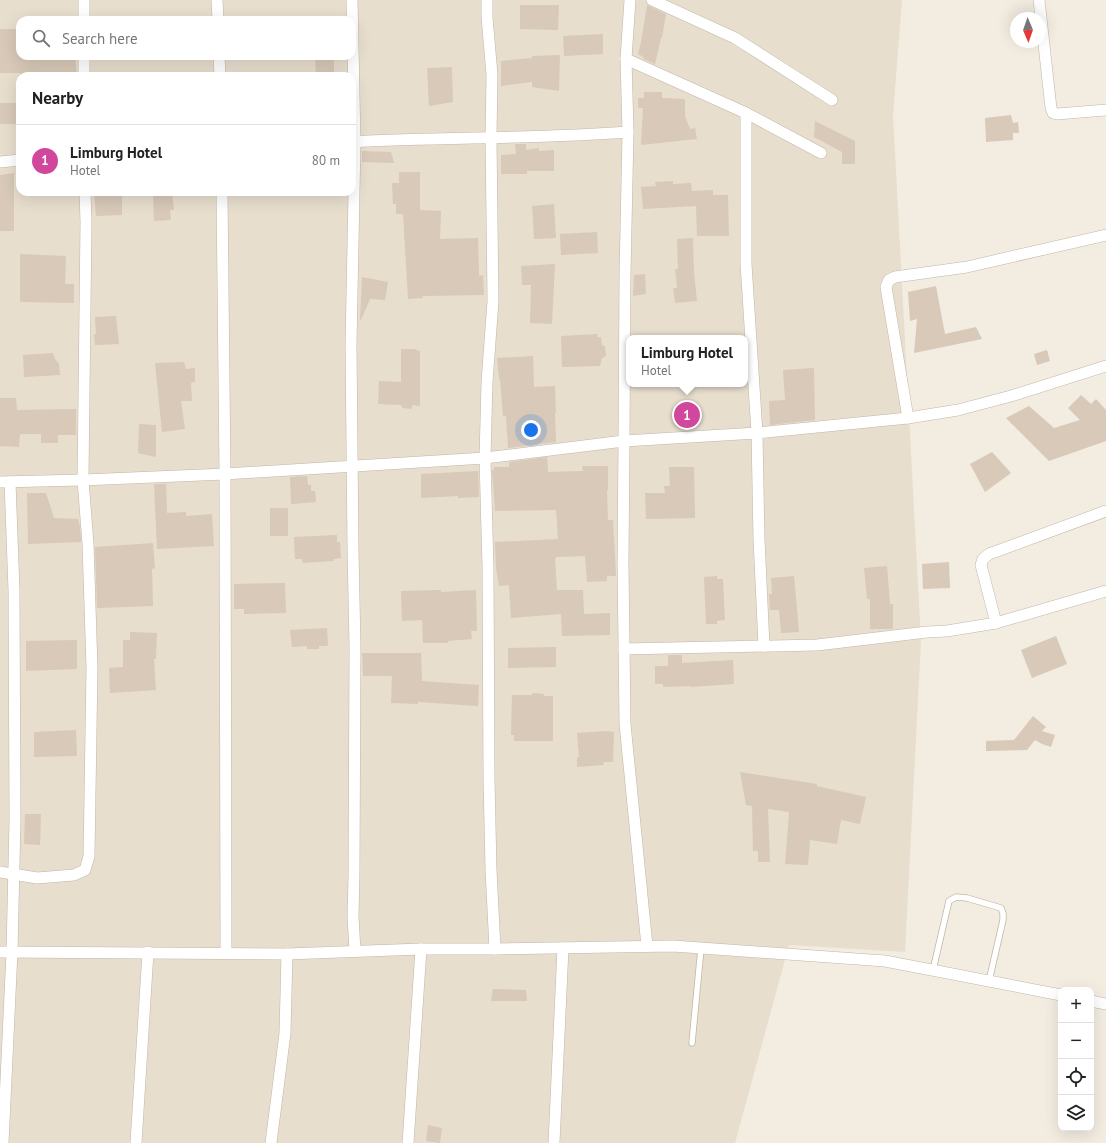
<!DOCTYPE html>
<meta charset="utf-8">
<style>
body{margin:0;font-family:"PT Sans",sans-serif;background:#f2f2f2;color:#222}
.controls{position:absolute;right:12px;bottom:12px;display:grid;overflow:hidden;border-radius:8px;box-shadow:0 4px 16px #0002}
.controls button{width:36px;height:36px;display:grid;place-items:center;padding:0;border:0;border-bottom:1px solid #e0e0e0;background:#fff;color:#222;font:20px sans-serif}
.compass{position:absolute;left:1010px;top:12px;width:36px;height:36px;border-radius:50%;background:#fff;box-shadow:0 4px 16px #0002;rotate:178deg}
.you{position:absolute;left:531px;top:430px;width:14px;height:14px;margin:-10px;border:3px solid #fff;border-radius:50%;background:#1a73e8;box-shadow:0 0 0 6px #1a73e833}
.badge{display:grid;place-items:center;width:26px;height:26px;border-radius:50%;background:#ff1f0b;color:#fff;font-size:13px;font-weight:700}
.pin{position:absolute;translate:-50% -50%;border:2px solid #fff;box-shadow:0 1px 4px #0006}
.popup{position:absolute;left:626px;top:335px;width:122px;height:52px;box-sizing:border-box;display:grid;place-content:center;border-radius:8px;background:#fff;filter:drop-shadow(0 1px 3px #0005);font-size:13px;white-space:nowrap;color:#767676}
.popup b{font-size:15px;color:#222}
.popup::after{content:'';position:absolute;left:50%;top:100%;margin-left:-8px;border:8px solid transparent;border-top-color:#fff}
.list{margin:0;padding:0;list-style:none}
h2{display:flex;justify-content:space-between;align-items:center;height:52px;margin:0;padding:0 16px;font-size:17px}
h2 small{font-size:13px;font-weight:400;color:#767676}
.list li{display:grid;grid-template-columns:26px 1fr auto;gap:12px;align-items:center;box-sizing:border-box;height:72px;padding:0 16px;border-top:1px solid #e0e0e0}
.list b{display:block;font-size:15px;white-space:nowrap}
.list p{margin:0;font-size:13px;white-space:nowrap;color:#767676}
.list em{font-size:13px;font-style:normal;color:#767676}
.icon{flex:none;width:22px;height:22px;fill:none;stroke:currentColor;stroke-width:2;stroke-linecap:round;stroke-linejoin:round}
.map{position:relative;flex:none;width:1106px;height:1143px;overflow:hidden}
.search{position:absolute;background:#fff;box-shadow:0 4px 16px #0002;left:16px;top:16px;width:340px;height:44px;display:flex;align-items:center;gap:10px;box-sizing:border-box;padding:0 14px;border-radius:12px;color:#767676;font-size:15px}
.panel{position:absolute;background:#fff;box-shadow:0 4px 16px #0002;left:16px;top:72px;width:340px;height:124px;border-radius:12px}
.map>svg:first-child{display:block}
.residential{fill:#e7dece;fill-rule:evenodd}
.building{fill:#d8c9b8}
.lines{fill:none;stroke-linecap:round;stroke-linejoin:round}
.service-casing{stroke:#c1b6a6;stroke-width:7}
.minor-casing{stroke:#c1b6a6;stroke-width:12}
.service{stroke:#fff;stroke-width:5.5}
.minor{stroke:#fff;stroke-width:11}
</style>
<div class="map">
<svg width="1106" height="1143" viewBox="0 0 1106 1143">
<rect width="100%" height="100%" fill="#f3ece1"/>
<!-- residential -->
<path class="residential" d="M0 0H902L893 115 921 641 905 952 789 945 735 1143H0ZM20 20H352V56H20ZM20 76H352V192H20ZM629 338H745V384H629Z"/>
<!-- building -->
<g class="building">
<polygon points="520,5 559,5 558,30 520,29"/>
<polygon points="647,5 666,14 662,38 661,38 655,64 644,59 642,56 638,54 641,42"/>
<polygon points="0,29 20,29 20,56 33,56 33,59 75,57 77,76 20,76 20,73 0,73"/>
<polygon points="603,34 603,54 564,56 563,36"/>
<polygon points="560,55 559,91 532,87 532,82 501,86 501,61 532,58 532,56"/>
<polygon points="315,56 334,56 334,76 316,76"/>
<polygon points="452,67 453,102 429,106 427,68"/>
<polygon points="644,92 662,92 662,98 685,99 685,116 690,129 695,128 697,139 641,145 643,108 638,108 638,98 644,98"/>
<polygon points="0,103 19,103 20,124 0,124"/>
<polygon points="1011,115 1013,123 1018,122 1019,133 1013,133 1013,140 986,142 985,118"/>
<polygon points="815,121 855,141 855,164 842,164 842,152 814,137"/>
<polygon points="515,144 526,144 526,150 539,148 539,151 554,150 554,171 527,171 527,174 501,174 501,155 516,154"/>
<polygon points="362,151 391,152 394,163 362,162"/>
<polygon points="399,172 420,172 420,210 441,211 440,239 478,238 479,276 483,275 484,295 422,296 423,298 408,299 403,214 396,214 396,204 393,204 392,183 399,183"/>
<polygon points="14,173 14,231 0,231 0,175"/>
<polygon points="673,181 673,184 691,183 692,191 713,190 713,195 728,195 729,236 697,236 696,206 643,209 641,187 656,186 655,182"/>
<polygon points="122,192 122,215 96,216 94,193"/>
<polygon points="153,192 172,192 174,210 170,210 171,220 154,221"/>
<polygon points="554,204 556,238 534,239 532,206"/>
<polygon points="597,232 598,253 561,255 560,234"/>
<polygon points="693,238 694,273 697,301 675,303 673,288 677,288 675,269 678,269 677,239"/>
<polygon points="20,254 66,256 65,284 74,284 74,303 20,302"/>
<polygon points="555,264 552,324 530,323 531,285 522,285 521,266"/>
<polygon points="645,274 646,294 633,296 634,275"/>
<polygon points="362,277 388,282 385,300 370,299 361,320 360,320"/>
<polygon points="936,286 945,334 976,327 982,339 914,353 917,319 910,321 908,292"/>
<polygon points="116,316 119,344 95,345 94,334 96,334 95,317"/>
<polygon points="598,334 597,337 601,337 602,345 605,346 606,356 602,358 600,366 562,367 561,336"/>
<polygon points="401,349 416,349 416,350 420,351 420,406 412,405 412,409 403,408 401,405 378,404 379,381 401,382"/>
<polygon points="1047,350 1050,361 1037,365 1034,354"/>
<polygon points="53,353 55,359 59,364 60,375 24,377 23,355"/>
<polygon points="533,356 534,387 555,386 556,413 555,413 556,442 508,448 506,416 503,416 500,379 499,379 497,358"/>
<polygon points="184,362 186,369 195,368 195,382 191,383 192,401 181,401 185,429 162,432 155,363"/>
<polygon points="814,368 815,420 770,425 769,401 785,400 783,370"/>
<polygon points="1081,395 1091,404 1096,399 1106,410 1106,441 1049,461 1006,418 1029,406 1054,428 1080,420 1068,408"/>
<polygon points="0,398 16,398 17,410 76,409 76,435 58,435 58,443 41,443 41,434 20,434 19,447 0,446"/>
<polygon points="139,424 156,425 156,457 138,453"/>
<polygon points="992,452 1011,473 985,492 970,464"/>
<polygon points="547,457 548,472 583,471 582,466 608,466 608,490 607,490 608,520 613,520 616,576 607,576 607,581 587,582 585,556 556,557 556,559 555,559 557,590 583,590 584,614 610,613 610,635 562,636 561,614 511,618 509,585 499,586 496,568 495,542 558,539 556,510 495,511 492,470 494,470 494,467 509,467 509,462"/>
<polygon points="669,467 694,467 695,518 646,519 645,493 665,493 664,486 670,486"/>
<polygon points="478,471 479,497 458,498 458,496 421,498 421,474"/>
<polygon points="307,476 308,485 311,485 311,491 315,491 316,502 291,504 290,477"/>
<polygon points="154,484 166,484 167,513 186,512 186,516 212,514 214,546 157,549"/>
<polygon points="27,493 46,493 54,518 78,519 80,527 81,542 28,544"/>
<rect x="270" y="508" width="18" height="28"/>
<polygon points="337,535 337,542 340,542 341,558 334,559 333,561 303,563 302,559 295,559 294,537"/>
<polygon points="153,543 155,568 152,569 153,606 97,608 95,547"/>
<polygon points="949,562 950,588 923,589 922,564"/>
<polygon points="887,566 890,604 893,604 893,629 870,629 870,599 867,599 864,568"/>
<polygon points="717,576 717,579 723,579 725,620 717,621 717,624 706,624 704,577"/>
<polygon points="794,576 799,632 781,633 779,610 770,610 769,594 772,594 771,578"/>
<polygon points="285,583 286,613 244,614 244,609 234,609 234,584"/>
<polygon points="441,590 441,592 476,590 477,631 471,631 472,639 448,641 448,643 423,643 422,620 402,621 401,591"/>
<polygon points="327,628 328,646 319,646 319,649 307,649 307,646 292,647 290,630"/>
<polygon points="130,632 157,633 156,659 154,659 156,690 110,693 109,668 123,667 123,640 130,640"/>
<polygon points="1056,636 1067,664 1032,678 1021,650"/>
<polygon points="77,640 77,669 26,671 26,641"/>
<polygon points="556,647 556,667 508,668 508,648"/>
<polygon points="362,653 421,653 422,681 479,685 478,706 418,702 418,704 391,703 392,676 363,676"/>
<polygon points="668,655 682,655 682,663 733,660 734,684 690,687 690,686 663,687 663,684 655,684 655,666 668,666"/>
<polygon points="533,693 544,694 544,696 553,696 553,741 514,741 514,735 511,735 512,695 532,695"/>
<polygon points="1033,716 1046,727 1042,731 1055,735 1051,747 1042,744 1035,740 1027,750 986,751 986,741 1014,740"/>
<polygon points="76,730 77,756 34,757 34,732"/>
<polygon points="606,731 614,732 613,762 603,762 604,765 577,767 577,757 579,757 577,733"/>
<polygon points="740,772 817,784 817,786 866,797 860,824 841,820 837,844 810,840 808,865 785,864 789,812 768,809 770,862 758,862 758,851 753,851 752,806 746,805"/>
<polygon points="25,814 41,814 40,845 24,844"/>
<polygon points="493,989 526,990 527,1001 491,1001"/>
<polygon points="428,1125 442,1128 440,1143 426,1141"/>
</g>
<g class="lines">
<!-- service casing -->
<g class="service-casing">
<g id="service">
<polyline points="933,970 949,901 956,897 967,898 1001,908 1003,913 1003,920 989,981"/>
<polyline points="692,1043 701,948"/>
</g>
</g>
<!-- minor casing -->
<g class="minor-casing">
<g id="minor">
<polyline points="84,0 84,20"/>
<polyline points="217,0 218,20"/>
<polyline points="352,0 355,142 351,345 353,549 355,648 354,875 353,916 355,951"/>
<polyline points="487,0 487,17 492,75 491,138 493,301 487,382 485,458 488,567 489,779 491,870 495,949"/>
<polyline points="630,0 626,59 628,132 625,275 624,441 623,564 625,724 647,946"/>
<polyline points="652,0 735,38 832,100"/>
<polyline points="1039,0 1051,108 1053,113 1057,114 1106,110"/>
<polyline points="219,56 220,76"/>
<polyline points="626,59 746,113 821,153"/>
<polyline points="84,76 84,56"/>
<polyline points="746,113 746,264 757,433 759,539 764,646"/>
<path d="M352 142C444 137 536 139 628 132"/>
<polyline points="0,162 20,160"/>
<polyline points="222,192 225,474 226,953"/>
<polyline points="908,418 886,287 889,280 895,277 967,267 1106,235"/>
<polyline points="0,482 83,480 225,474 485,458 624,441 757,433 908,418 958,410 1011,396 1106,366"/>
<polyline points="996,623 981,565 983,559 989,554 1106,511"/>
<polyline points="624,649 817,645 927,632 947,631 996,623 1106,591"/>
<polyline points="0,872 37,878 74,875 85,870 89,856 92,668 88,544 83,480 86,222 85,192"/>
<polyline points="0,952 287,954 421,949 495,949 673,946 885,961 1061,995"/>
<polyline points="1091,1001 1106,1004"/>
<polyline points="3,1143 12,952 15,820 14,590 10,482"/>
<polyline points="136,1143 148,952"/>
<polyline points="271,1143 285,1033 287,954"/>
<polyline points="408,1143 421,949"/>
<polyline points="554,1143 563,948"/>
</g>
</g>
<!-- service -->
<use href="#service" class="service"/>
<!-- minor -->
<use href="#minor" class="minor"/>
</g>
</svg>
<div class="controls">
<button>+</button>
<button>−</button>
<button><svg class="icon" aria-label="locate" viewBox="0 0 24 24"><circle cx="12" cy="12" r="6"/><path d="M12 2v4M12 18v4M2 12h4M18 12h4"/></svg></button>
<button><svg class="icon" aria-label="layers" viewBox="0 0 24 24"><path d="M12 4l9 5-9 5-9-5zM3 14l9 5 9-5"/></svg></button>
</div>
<svg class="compass" viewBox="-18 -18 36 36"><path d="M0-13l5 13h-10z" fill="#e53935"/><path d="M0 13l5-13h-10z" fill="#767676"/></svg>
<div class="you"></div>
<div class="pin badge" style="left:687px;top:415px;background:#d1479c">1</div>
<div class="popup"><b>Limburg Hotel</b>Hotel</div>
<div class="search"><svg class="icon" aria-label="search" viewBox="0 0 24 24"><circle cx="10" cy="10" r="6"/><path d="M15 15l6 6"/></svg>Search here</div>
<section class="panel">
<h2>Nearby<small></small></h2>
<ul class="list">
<li><span class="badge" style="background:#d1479c">1</span><div><b>Limburg Hotel</b><p>Hotel</p></div><em>80 m</em></li>
</ul>
</section>
</div>
